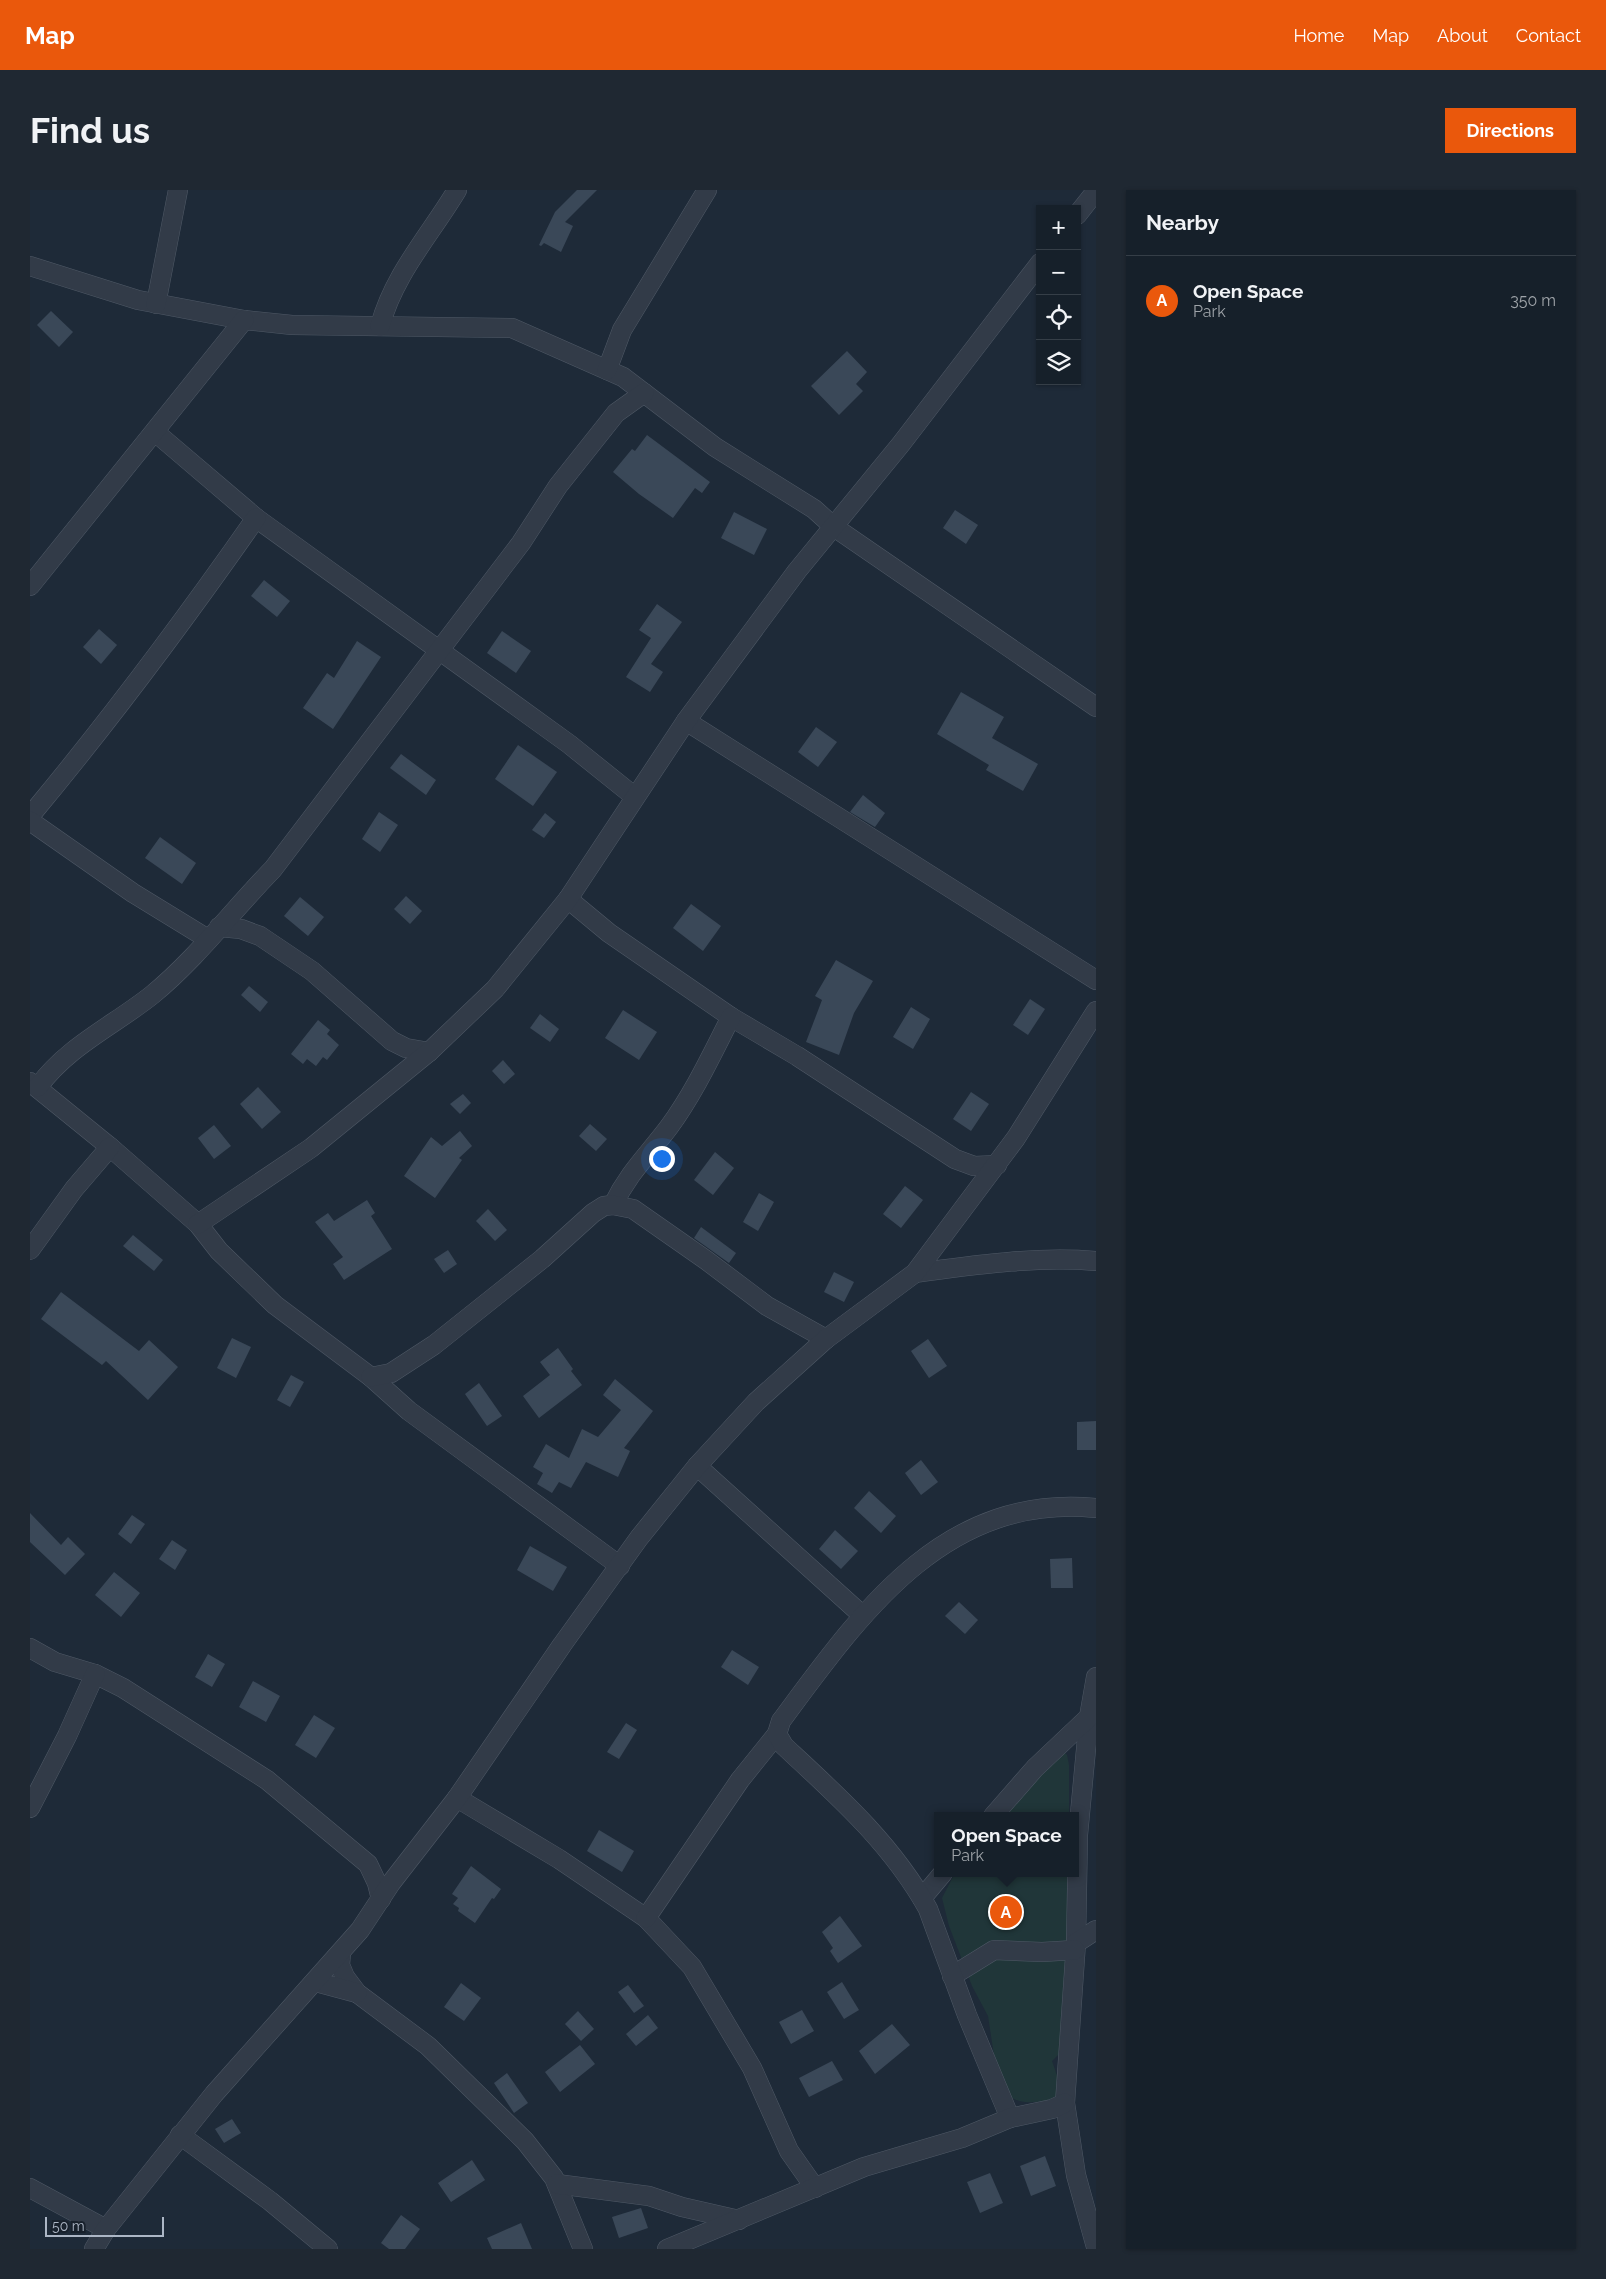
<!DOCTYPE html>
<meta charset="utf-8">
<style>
body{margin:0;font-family:Raleway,sans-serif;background:#1f2832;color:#f1f3f6}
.controls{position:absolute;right:15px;top:15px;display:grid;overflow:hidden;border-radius:0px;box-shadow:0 1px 4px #0004}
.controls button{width:45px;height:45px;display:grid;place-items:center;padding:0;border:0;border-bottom:1px solid #353e47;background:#16202a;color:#f1f3f6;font:25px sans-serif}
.scale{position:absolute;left:15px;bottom:12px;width:119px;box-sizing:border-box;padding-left:5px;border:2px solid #acb6c5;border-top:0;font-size:14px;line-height:18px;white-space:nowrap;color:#acb6c5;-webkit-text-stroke:4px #18212c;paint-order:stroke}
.you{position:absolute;left:631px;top:968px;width:18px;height:18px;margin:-12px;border:4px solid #fff;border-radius:50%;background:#1a73e8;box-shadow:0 0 0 8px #1a73e833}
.badge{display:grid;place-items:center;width:32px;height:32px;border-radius:50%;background:#ea580c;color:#fff;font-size:16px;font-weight:700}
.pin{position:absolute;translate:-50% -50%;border:2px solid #fff;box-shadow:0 1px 5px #0006}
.popup{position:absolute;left:904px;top:1622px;width:145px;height:65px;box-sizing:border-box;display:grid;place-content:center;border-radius:0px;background:#16202a;filter:drop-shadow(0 1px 4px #0005);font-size:16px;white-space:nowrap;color:#9ea3a8}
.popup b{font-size:19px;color:#f1f3f6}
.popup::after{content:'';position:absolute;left:50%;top:100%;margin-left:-10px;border:10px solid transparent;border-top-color:#16202a}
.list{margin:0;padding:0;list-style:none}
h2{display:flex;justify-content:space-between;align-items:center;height:65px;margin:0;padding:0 20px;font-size:21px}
h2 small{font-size:16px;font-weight:400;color:#9ea3a8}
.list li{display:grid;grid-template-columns:32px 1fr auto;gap:15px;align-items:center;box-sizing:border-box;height:90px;padding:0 20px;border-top:1px solid #353e47}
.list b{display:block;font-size:19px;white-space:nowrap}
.list p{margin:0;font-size:16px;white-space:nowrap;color:#9ea3a8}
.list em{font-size:16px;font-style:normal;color:#9ea3a8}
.icon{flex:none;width:28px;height:28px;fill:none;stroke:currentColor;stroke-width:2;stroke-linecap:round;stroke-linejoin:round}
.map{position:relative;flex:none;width:1066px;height:2059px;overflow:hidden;border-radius:0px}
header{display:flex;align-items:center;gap:30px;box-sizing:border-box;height:70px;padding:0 25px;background:#ea580c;color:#fff}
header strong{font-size:24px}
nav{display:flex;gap:28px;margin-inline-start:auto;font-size:18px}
.intro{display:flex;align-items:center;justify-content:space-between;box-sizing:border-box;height:120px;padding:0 30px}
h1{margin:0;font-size:35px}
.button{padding:12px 22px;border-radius:0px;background:#ea580c;color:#fff;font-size:18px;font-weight:700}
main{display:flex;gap:30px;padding:0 30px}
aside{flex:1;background:#16202a;border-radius:0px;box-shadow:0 1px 4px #0004}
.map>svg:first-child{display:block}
.green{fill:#203639}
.building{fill:#3a4858}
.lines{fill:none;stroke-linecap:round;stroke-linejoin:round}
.minor-casing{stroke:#4f5966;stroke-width:20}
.minor{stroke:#323b48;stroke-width:19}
</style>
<header>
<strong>Map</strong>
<nav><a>Home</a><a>Map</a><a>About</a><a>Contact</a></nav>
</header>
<div class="intro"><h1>Find us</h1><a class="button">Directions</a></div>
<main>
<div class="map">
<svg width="1066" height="2059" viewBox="0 0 1066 2059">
<rect width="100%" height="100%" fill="#1e2a38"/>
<!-- green -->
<g class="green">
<polygon points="1029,1557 1037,1565 1039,1575 1039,1626 965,1626"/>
<path d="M925 1683H1037L1040 1853 1022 1871 1029 1891 1026 1909C1003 1913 988 1917 969 1898L958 1826 942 1796 919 1736 912 1708Z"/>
</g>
<!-- building -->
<g class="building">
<polygon points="547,0 567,0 535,32 543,36 531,62 514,53 511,56 509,55 525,22"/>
<polygon points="21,121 43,142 29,157 7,135"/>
<polygon points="817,161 837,182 826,194 833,201 809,225 781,196"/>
<polygon points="617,245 680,292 672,303 665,298 643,328 609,304 583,282 602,259 605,261"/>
<polygon points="925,320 948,335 936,354 913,338"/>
<polygon points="704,322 737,339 724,365 691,348"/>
<polygon points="234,390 260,411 247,427 221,406"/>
<polygon points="627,414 652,432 621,474 633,482 620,502 596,487 621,448 609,440"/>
<polygon points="69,439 87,455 71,474 53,457"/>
<polygon points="472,441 501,461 486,483 457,463"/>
<polygon points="327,451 351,467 303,539 273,518 297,483 304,488"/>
<polygon points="931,502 974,527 962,548 1008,574 993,601 956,580 959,575 907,544"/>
<polygon points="786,537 807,552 788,577 768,562"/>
<polygon points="488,555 527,582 503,616 465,589"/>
<polygon points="371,564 406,590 396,605 360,578"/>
<polygon points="833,605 855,623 845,637 820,622"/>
<polygon points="349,622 368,635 350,662 332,649"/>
<polygon points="515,623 526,632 514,648 502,640"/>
<polygon points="130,647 166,673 152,694 115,668"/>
<polygon points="376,706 392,721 380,734 364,719"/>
<polygon points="270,707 294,727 278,746 254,726"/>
<polygon points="661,714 691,736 673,761 643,738"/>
<polygon points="806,770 843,791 824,823 809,865 776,852 792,810 785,806"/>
<polygon points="219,796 238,812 230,822 211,805"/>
<polygon points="1000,809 1015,819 998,845 983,835"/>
<polygon points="881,817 900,829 883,859 863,847"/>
<polygon points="593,820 627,842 609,870 575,848"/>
<polygon points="510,824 529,839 520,852 500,838"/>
<polygon points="288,830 300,840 297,844 309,855 297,870 293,867 286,876 277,869 273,874 261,864"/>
<polygon points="473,870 485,884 474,894 462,881"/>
<polygon points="228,897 251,922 232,939 210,914"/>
<polygon points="941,902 959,914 941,941 923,929"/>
<polygon points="433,904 441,913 430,924 420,914"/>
<polygon points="560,934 577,949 566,961 549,946"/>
<polygon points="184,935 201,956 184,969 168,948"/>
<polygon points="430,941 442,956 429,968 432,970 405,1008 374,986 401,947 412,956"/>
<polygon points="685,962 704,978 683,1005 664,990"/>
<polygon points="875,996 893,1010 871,1038 853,1024"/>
<polygon points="729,1003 744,1012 728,1041 713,1032"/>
<polygon points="337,1010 345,1023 341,1026 362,1059 314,1090 303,1074 313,1067 285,1032 298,1023 304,1031"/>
<polygon points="458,1019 477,1040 465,1051 446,1031"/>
<polygon points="671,1037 706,1063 699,1073 664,1048"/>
<polygon points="103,1045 133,1070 124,1081 93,1056"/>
<polygon points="418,1060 427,1074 414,1083 404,1069"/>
<polygon points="804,1082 824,1092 814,1112 794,1102"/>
<polygon points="31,1102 109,1161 119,1150 148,1177 118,1210 76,1171 72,1175 11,1129"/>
<polygon points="202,1148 221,1157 206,1188 187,1178"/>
<polygon points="898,1149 917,1176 899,1188 881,1161"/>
<polygon points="528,1158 543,1179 541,1181 552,1195 509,1228 493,1206 520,1185 510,1172"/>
<polygon points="261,1185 274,1192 260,1217 247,1210"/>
<polygon points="585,1189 623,1221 594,1258 600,1261 588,1287 556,1272 541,1298 529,1292 522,1303 507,1294 513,1283 503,1277 516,1254 539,1268 552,1239 568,1247 591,1220 573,1205"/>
<polygon points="449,1193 472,1226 457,1236 435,1204"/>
<polygon points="1066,1231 1066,1260 1047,1260 1047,1232"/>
<polygon points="891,1270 908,1292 891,1305 875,1283"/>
<polygon points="839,1301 866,1326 851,1343 824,1318"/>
<polygon points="0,1323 31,1355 38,1347 55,1364 35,1385 0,1352"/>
<polygon points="102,1325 115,1334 101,1354 88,1344"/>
<polygon points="805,1340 828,1361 811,1379 789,1359"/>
<polygon points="142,1350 157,1360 145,1380 129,1369"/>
<polygon points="500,1356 537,1377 523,1401 487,1380"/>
<polygon points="1042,1368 1043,1398 1021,1398 1020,1369"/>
<polygon points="84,1382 110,1403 91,1427 65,1405"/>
<polygon points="929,1412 948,1430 935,1444 915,1426"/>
<polygon points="702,1460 729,1477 718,1495 691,1477"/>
<polygon points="178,1464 195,1474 182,1497 165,1487"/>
<polygon points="223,1491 250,1506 236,1532 209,1517"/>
<polygon points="284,1525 305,1538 286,1568 265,1555"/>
<polygon points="596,1533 607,1540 589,1569 577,1562"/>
<polygon points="569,1640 604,1661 592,1682 557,1661"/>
<polygon points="441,1676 471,1699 464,1709 462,1708 445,1733 428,1721 429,1718 423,1714 428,1708 422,1704"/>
<polygon points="810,1726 832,1756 808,1773 800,1761 803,1758 792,1742"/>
<polygon points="812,1792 829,1820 814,1829 797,1802"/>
<polygon points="431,1793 451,1808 434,1831 414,1817"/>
<polygon points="598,1795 614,1816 604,1823 588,1802"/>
<polygon points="772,1820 784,1841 761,1854 749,1832"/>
<polygon points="548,1821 564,1839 551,1851 535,1834"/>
<polygon points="618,1825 628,1838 606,1856 596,1844"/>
<polygon points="862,1834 880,1855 845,1884 829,1861"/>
<polygon points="550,1855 565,1874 530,1902 515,1882"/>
<polygon points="802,1871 813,1890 779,1907 769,1888"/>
<polygon points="477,1883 498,1913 484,1923 464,1893"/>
<polygon points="202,1929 211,1943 194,1953 185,1939"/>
<polygon points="1015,1966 1026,1996 1001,2006 990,1976"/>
<polygon points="442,1970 455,1990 421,2012 408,1993"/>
<polygon points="960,1983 973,2013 950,2023 937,1992"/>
<polygon points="611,2018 618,2038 589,2048 582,2027"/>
<polygon points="371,2025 390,2039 375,2059 359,2059 351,2053"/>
<polygon points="491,2033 502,2059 462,2059 457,2048"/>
</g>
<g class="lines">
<!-- minor casing -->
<g class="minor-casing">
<g id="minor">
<polyline points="1047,25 1066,1"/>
<polyline points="0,76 108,110 214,130 262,135 482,138 593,187 685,257 784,319 804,337 1066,517"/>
<polyline points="126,114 148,0"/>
<path d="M350 136C364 84 400 45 427 0"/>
<polyline points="577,180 592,140 677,0"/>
<polyline points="125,242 226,328 539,554 605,607"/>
<polyline points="0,396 214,130"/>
<polyline points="656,531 1066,790"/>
<path d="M0 626C80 530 154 431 226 328"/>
<polyline points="0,631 103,703 178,749"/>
<polyline points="538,709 579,743 701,827 767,866 925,969 944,976 967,975"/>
<polyline points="189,737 211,739 230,746 282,781 362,851 376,858 399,862"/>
<polyline points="0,892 80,957 168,1034 189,1061 245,1115 341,1187 379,1221 590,1376"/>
<path d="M8 897C38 856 83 836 122 805 167 768 203 720 243 679L491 353 528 296 586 223 614 203"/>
<path d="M583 1015C599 982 618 965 639 937 664 903 682 864 701 827"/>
<polyline points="168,1034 281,958 399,862 465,799 538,709 656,531 767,381 871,254 1010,73"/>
<polyline points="0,1060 44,999 80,957"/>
<path d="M885 1083C945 1075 1005 1066 1066 1071"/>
<polyline points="341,1187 361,1183 404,1155 512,1069 563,1023 574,1016 583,1015 603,1019 676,1070 737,1116 796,1149"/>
<polyline points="667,1276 832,1425"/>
<polyline points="0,1458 25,1472 65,1484 93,1498 237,1590 338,1674 347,1693 351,1709"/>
<polyline points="1059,1527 1048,1645 1046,1753 1035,1913 1046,1985 1066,2057"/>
<polyline points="427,1608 529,1669 616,1728 662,1777 722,1878 759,1961 785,1998"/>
<polyline points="0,1618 37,1546 65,1484"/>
<polyline points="963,1626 1005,1578 1059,1527 1066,1487"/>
<polyline points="892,1708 913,1683"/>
<polyline points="616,1728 710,1590 747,1544"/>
<polyline points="1046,1753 1066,1740"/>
<polyline points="311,1763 310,1775 315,1787 327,1803 398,1856 495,1951 524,1988 553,2059"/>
<polyline points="922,1786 964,1760 1012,1762 1045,1760"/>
<polyline points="286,1792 327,1803"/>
<path d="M980 1928 937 1825 898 1719C862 1654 808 1606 754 1556L747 1544 751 1531C831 1423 914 1303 1066 1318"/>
<polyline points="150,1945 240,2011 298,2059"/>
<polyline points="527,1994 619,2006 652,2017 709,2030"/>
<polyline points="0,1998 76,2039"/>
<polyline points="64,2059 76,2039 184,1904 330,1740 361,1693 427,1608 532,1455 609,1348 667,1276 726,1212 796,1149 885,1083 986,948 1066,821"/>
<polyline points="637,2059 834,1977 932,1948 980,1928 1022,1919 1035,1913"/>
</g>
</g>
<!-- minor -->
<use href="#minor" class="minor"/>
</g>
</svg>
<div class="controls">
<button>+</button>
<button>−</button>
<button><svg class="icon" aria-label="locate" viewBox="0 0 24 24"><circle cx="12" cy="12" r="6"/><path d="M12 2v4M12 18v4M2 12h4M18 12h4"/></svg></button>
<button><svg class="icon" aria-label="layers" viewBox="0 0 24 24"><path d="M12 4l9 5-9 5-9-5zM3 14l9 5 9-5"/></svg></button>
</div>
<div class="scale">50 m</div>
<div class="you"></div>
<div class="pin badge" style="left:976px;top:1722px">A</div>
<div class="popup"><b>Open Space</b>Park</div>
</div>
<aside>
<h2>Nearby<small></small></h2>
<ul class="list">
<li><span class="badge">A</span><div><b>Open Space</b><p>Park</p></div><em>350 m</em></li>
</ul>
</aside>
</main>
